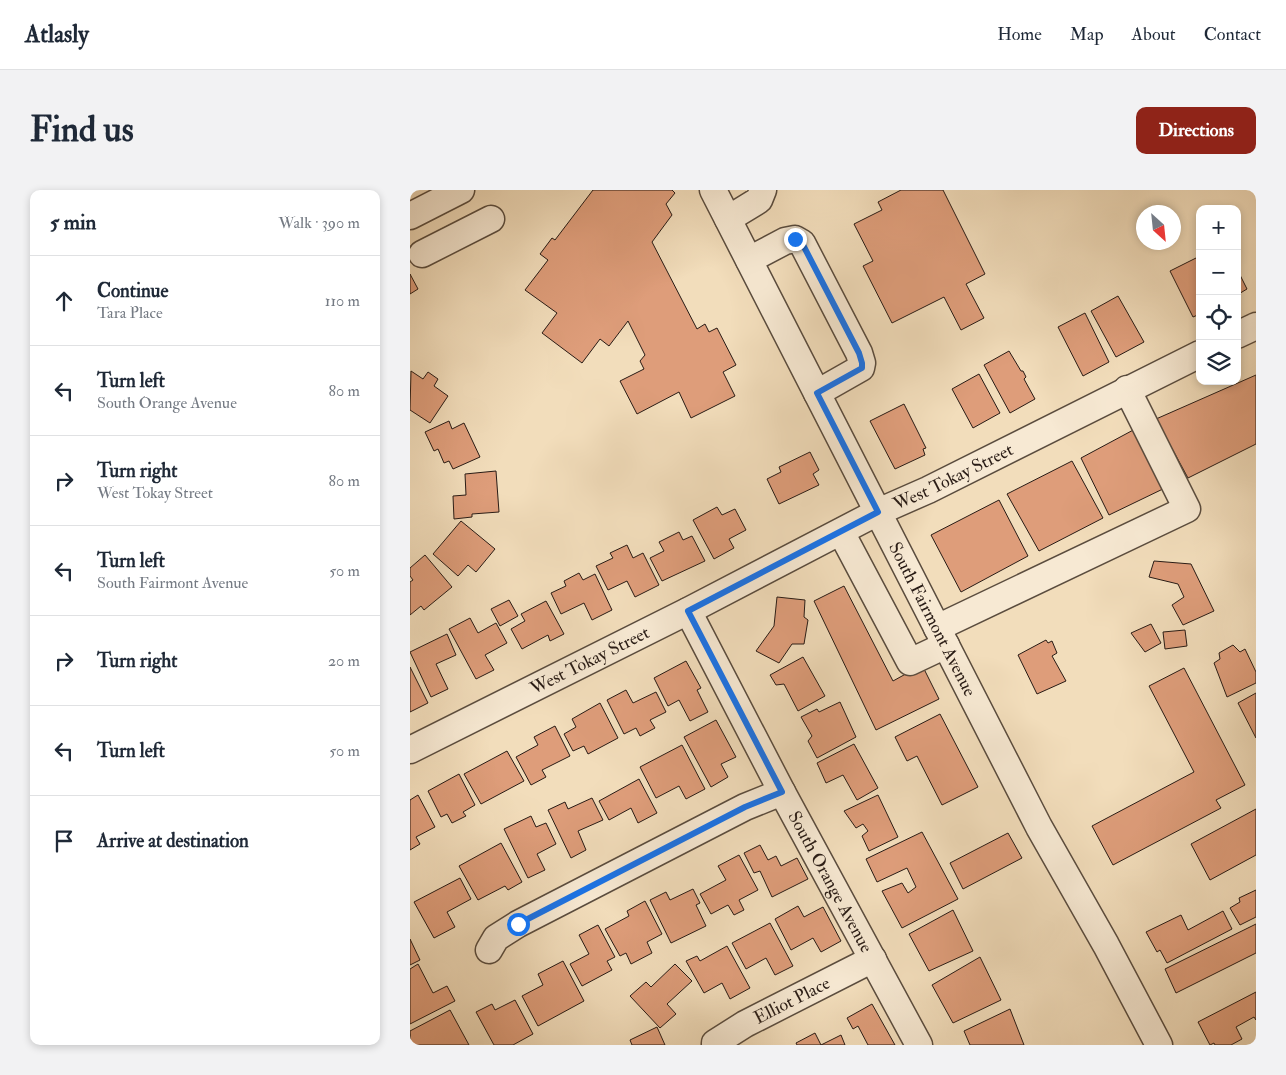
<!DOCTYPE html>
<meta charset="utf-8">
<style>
body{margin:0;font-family:"IM FELL Double Pica",serif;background:#f2f2f3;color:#1f2937}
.controls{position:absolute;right:15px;top:15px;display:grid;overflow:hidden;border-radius:10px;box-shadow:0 2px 8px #0003}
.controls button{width:45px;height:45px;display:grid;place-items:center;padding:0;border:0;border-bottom:1px solid #e0e1e3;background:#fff;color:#1f2937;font:25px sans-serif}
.compass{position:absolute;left:726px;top:15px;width:45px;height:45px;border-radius:50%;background:#fff;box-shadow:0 2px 8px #0003;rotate:153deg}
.stop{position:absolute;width:15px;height:15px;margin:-11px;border:4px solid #1a73e8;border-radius:50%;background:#fff}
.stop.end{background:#1a73e8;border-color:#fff;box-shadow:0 1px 5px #0008}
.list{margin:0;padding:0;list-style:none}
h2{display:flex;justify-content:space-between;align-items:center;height:65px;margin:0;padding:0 20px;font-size:21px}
h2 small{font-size:16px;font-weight:400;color:#747a83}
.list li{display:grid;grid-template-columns:32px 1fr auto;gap:15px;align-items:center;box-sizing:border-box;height:90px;padding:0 20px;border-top:1px solid #e0e1e3}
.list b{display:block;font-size:19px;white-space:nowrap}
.list p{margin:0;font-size:16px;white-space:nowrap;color:#747a83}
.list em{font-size:16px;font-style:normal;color:#747a83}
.icon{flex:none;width:28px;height:28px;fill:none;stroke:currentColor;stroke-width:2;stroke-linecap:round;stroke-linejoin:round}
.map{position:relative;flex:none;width:846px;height:855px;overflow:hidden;border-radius:10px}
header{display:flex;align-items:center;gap:30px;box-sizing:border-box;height:70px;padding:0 25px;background:#fff;border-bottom:1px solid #e0e1e3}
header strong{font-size:24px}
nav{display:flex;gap:28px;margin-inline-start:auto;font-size:18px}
.intro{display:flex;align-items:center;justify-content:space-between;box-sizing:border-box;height:120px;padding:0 30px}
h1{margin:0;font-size:35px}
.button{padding:12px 22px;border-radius:10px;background:#8f2418;color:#fff;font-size:18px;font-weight:700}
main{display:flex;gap:30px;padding:0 30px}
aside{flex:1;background:#fff;border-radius:10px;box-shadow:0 2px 8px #0003}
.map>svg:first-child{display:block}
.building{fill:#de9d7a;stroke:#281b15}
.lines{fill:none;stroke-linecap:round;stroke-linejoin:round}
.minor-casing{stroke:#5a4c3e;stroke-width:29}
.minor{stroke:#f7e9d3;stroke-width:26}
.route{stroke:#1a73e8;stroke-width:6}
.labels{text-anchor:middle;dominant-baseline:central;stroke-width:4.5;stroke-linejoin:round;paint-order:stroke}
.street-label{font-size:18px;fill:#281b15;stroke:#f7e9d3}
</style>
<header>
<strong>Atlasly</strong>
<nav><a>Home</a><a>Map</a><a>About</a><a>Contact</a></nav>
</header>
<div class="intro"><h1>Find us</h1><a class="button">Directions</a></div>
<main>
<aside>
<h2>5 min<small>Walk · 390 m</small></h2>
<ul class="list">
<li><svg class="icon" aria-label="ahead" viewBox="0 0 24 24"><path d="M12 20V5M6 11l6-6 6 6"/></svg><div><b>Continue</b><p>Tara Place</p></div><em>110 m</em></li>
<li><svg class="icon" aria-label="left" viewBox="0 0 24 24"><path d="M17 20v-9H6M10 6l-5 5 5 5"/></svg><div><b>Turn left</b><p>South Orange Avenue</p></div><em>80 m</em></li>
<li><svg class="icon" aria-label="right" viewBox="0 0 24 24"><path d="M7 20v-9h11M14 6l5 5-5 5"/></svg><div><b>Turn right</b><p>West Tokay Street</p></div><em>80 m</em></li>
<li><svg class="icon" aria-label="left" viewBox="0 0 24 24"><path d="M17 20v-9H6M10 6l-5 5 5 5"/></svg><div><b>Turn left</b><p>South Fairmont Avenue</p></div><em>50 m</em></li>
<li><svg class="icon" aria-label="right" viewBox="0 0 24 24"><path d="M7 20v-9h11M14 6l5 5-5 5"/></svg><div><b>Turn right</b></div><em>20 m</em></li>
<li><svg class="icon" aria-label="left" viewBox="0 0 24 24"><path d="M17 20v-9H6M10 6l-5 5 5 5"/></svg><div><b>Turn left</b></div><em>50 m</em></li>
<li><svg class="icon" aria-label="arrive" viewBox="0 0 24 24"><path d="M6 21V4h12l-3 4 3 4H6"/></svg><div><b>Arrive at destination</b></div></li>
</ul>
</aside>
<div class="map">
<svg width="846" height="855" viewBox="0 0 846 855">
<rect width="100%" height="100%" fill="#f2ddbb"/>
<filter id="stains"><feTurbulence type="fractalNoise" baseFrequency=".004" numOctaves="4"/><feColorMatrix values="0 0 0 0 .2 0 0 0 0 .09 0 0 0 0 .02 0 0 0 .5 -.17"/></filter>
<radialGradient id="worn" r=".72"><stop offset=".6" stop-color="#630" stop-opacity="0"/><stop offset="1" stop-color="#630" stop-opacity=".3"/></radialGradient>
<!-- building -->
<g class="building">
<polygon points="183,0 262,0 265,3 256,14 262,25 242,52 287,139 295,134 299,142 307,138 326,175 313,182 325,206 281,228 269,202 227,224 210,191 234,179 230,171 235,165 218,131 199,156 190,149 172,173 132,143 147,123 115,100 138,70 130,64 142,48 145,50"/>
<polygon points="491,0 533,0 575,84 556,94 574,128 551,140 534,107 482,133 453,76 463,71 444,34 472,20 468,12"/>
<polygon points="790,66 790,124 783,127 760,81"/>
<polygon points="827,79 837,99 827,105"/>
<polygon points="0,84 8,99 0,104"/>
<polygon points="708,106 734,152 706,167 681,121"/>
<polygon points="675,123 699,172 673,186 648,137"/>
<polygon points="599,161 611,181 613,181 616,187 614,189 625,209 600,223 574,175"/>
<polygon points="1,181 13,189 18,182 28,189 24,196 38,206 20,233 0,220"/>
<polygon points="569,184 590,223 563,238 542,199"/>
<polygon points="846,185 846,254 778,288 746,229"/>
<polygon points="494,214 516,258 513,259 515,265 485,279 460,231"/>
<polygon points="39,231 42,239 54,233 70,267 43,279 39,271 34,273 28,259 24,261 15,242"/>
<polygon points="727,238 757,297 699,325 671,268"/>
<polygon points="400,262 409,280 403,284 409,295 369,314 357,289 371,282 369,277"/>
<polygon points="662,271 693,328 629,361 597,304"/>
<polygon points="86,281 89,322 62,324 62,327 44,329 43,306 56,305 55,284"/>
<polygon points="589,310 618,366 551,402 521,345"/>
<polygon points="307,317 312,325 325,319 336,340 319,349 324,358 304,369 283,330"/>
<polygon points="51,331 85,359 66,382 58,375 48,386 23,364"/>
<polygon points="269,342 273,350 282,346 295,371 252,391 240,368 254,361 249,352"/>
<polygon points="217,355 223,368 233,363 249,395 225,407 217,391 198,400 186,376 203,368 200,363"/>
<polygon points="15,365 42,397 14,420 11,416 0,425 0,392 3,390 0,386 0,378"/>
<polygon points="744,371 781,374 804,421 773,435 762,415 774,407 768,394 739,387"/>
<polygon points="169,383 173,390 185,384 202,420 182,430 174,413 151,424 141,403 156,396 154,391"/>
<polygon points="434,396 483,491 512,475 529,509 466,540 404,411"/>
<polygon points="367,407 395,410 394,427 398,430 394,454 382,454 369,473 346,461 364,436"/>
<polygon points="99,410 108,426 90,436 81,419"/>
<polygon points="136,411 154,444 140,451 138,445 112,459 101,439 115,431 111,424"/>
<polygon points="60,428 68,443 86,433 97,453 75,465 84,480 66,489 39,439"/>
<polygon points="741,434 751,453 735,462 721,443"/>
<polygon points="775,440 777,456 755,459 753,442"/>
<polygon points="37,444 46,465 26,474 38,499 21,507 0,462"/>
<polygon points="636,450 638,453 642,451 647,463 642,466 656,491 627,504 608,465"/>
<polygon points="823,455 830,462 835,459 846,482 846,493 817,507 804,473 810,469 809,463"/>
<polygon points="393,467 415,506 388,521 374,494 366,495 360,485"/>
<polygon points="276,471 291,498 287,500 298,522 280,531 269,510 258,516 244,488"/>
<polygon points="0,477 18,513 0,522"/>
<polygon points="774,478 835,595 806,610 811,618 703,675 682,636 784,582 739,496"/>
<polygon points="216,500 223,513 246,502 256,522 240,530 245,538 230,546 226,538 214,544 197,510"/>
<polygon points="846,503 846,548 828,513"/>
<polygon points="430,512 446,547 407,568 398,551 402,546 391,527 407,519 409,522"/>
<polygon points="190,513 208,548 178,564 174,556 163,561 154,544 166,537 162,529"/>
<polygon points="530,524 568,597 532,615 507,566 497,571 485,547"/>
<polygon points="306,530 326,567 311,574 318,587 301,597 274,547"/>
<polygon points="145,536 160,566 132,580 136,587 121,595 106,567 128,555 124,547"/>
<polygon points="444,554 468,598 447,610 433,585 416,593 407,573"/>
<polygon points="272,555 295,599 276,609 269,596 246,608 230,577"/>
<polygon points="97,561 114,591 71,614 54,584"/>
<polygon points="49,584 65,615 53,622 56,626 42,633 37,624 31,627 18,601"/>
<polygon points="229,589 247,623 228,633 221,618 199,630 189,611"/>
<polygon points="8,605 25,637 6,647 10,654 0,660 0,610"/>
<polygon points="468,605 488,647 459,661 452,646 458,641 453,634 446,638 434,621"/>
<polygon points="182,608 193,630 168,641 176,660 161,668 138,620 155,612 158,619"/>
<polygon points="846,619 846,665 800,690 781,654"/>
<polygon points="121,626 126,637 136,633 146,654 127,664 135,680 118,688 94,639"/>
<polygon points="512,642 548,709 492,738 472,701 492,693 498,703 506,697 497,678 467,692 456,669"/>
<polygon points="598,643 612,668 553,699 540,673"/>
<polygon points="91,653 112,692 98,700 95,696 68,710 49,676"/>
<polygon points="350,655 358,670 366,666 371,676 387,668 398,689 362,707 350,681 344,683 334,663"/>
<polygon points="329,665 348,700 329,710 334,720 324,725 318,715 301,724 290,704 316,690 308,676"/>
<polygon points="50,688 61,709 37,722 45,737 24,748 4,712"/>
<polygon points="283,699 290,713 286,715 296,736 261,753 240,710 256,702 260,710"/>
<polygon points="846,700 846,727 830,735 820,718 830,712 829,708"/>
<polygon points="235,711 252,744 237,752 242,763 221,774 216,763 210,766 195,739 219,726 217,721"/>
<polygon points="388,716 394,727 413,717 431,751 411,762 403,748 381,760 365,729"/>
<polygon points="543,720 563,761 519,781 499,744"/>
<polygon points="813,721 822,739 757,773 750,760 747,762 736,742 771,725 778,740"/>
<polygon points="360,733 383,776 365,785 356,768 336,779 322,753"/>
<polygon points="846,734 846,763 766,803 755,779"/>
<polygon points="188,735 205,767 197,771 202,780 172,796 160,774 179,764 169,745"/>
<polygon points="0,749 10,770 0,775"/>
<polygon points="317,756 340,798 320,809 312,793 294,803 276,771 287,766 290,771"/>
<polygon points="570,767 591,810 543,833 522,795"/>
<polygon points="153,771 174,811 128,836 112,806 133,795 128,784"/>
<polygon points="8,774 23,803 37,796 45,811 0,834 0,779"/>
<polygon points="265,774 282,791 257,814 266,824 250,838 220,806 236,792 241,797"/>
<polygon points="846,802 846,830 844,827 826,837 832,849 821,855 805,855 804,853 800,855 788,832"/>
<polygon points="105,810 123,844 103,855 84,855 66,822 82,814 85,820"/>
<polygon points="462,814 485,855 458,855 448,836 443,839 437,828"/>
<polygon points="600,819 614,855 560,855 554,841"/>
<polygon points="40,820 59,855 1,855 0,841"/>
<polygon points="247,837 255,855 222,855 220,850"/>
<polygon points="405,843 411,855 387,855 386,853"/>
<polygon points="431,845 435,855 411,855"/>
</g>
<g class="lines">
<!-- minor casing -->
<g class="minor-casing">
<g id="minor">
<path id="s1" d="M303 0 629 637 696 755 749 855"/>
<polyline points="0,26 51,0"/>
<polyline points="318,29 349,10 353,0"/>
<polyline points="12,64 81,29"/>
<polyline points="339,70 375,51 385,49 392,53 449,163 452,173 451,178 407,203"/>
<polyline points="827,145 846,136"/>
<polyline points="431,342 500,472 536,455"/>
<path id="s2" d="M278 421 372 602 509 855"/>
<polyline points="527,438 777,319 717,199"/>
<path id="s3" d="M0 560 278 421 468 322 518 300 790 164"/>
<polyline points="79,760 86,748 108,734 335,617 372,602"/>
<path id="s4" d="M305 855V853L335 834 463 769"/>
</g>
</g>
<!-- minor -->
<use href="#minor" class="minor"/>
</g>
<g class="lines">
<!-- route -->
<polyline class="route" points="108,734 335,617 372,602 278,421 468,322 407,203 452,178 452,173 449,163 392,53 385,49"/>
</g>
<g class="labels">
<!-- street labels -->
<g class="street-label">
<text stroke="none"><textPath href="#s3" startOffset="608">West Tokay Street</textPath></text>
<text stroke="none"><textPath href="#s1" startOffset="482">South Fairmont Avenue</textPath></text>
<text stroke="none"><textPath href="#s3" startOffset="201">West Tokay Street</textPath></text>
<text stroke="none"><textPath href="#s2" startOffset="306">South Orange Avenue</textPath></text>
<text stroke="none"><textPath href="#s4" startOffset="90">Elliot Place</textPath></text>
</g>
</g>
<rect width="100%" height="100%" filter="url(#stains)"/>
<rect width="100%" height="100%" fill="url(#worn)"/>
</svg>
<div class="controls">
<button>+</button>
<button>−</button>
<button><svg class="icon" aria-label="locate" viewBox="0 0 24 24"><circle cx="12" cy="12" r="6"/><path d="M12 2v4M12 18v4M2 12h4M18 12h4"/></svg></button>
<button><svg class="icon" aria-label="layers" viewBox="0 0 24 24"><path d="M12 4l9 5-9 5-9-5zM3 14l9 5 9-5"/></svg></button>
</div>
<svg class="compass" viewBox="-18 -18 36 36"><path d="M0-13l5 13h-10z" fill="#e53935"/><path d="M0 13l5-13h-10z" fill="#747a83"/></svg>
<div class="stop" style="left:108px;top:734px"></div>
<div class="stop end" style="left:385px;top:49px"></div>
</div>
</main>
